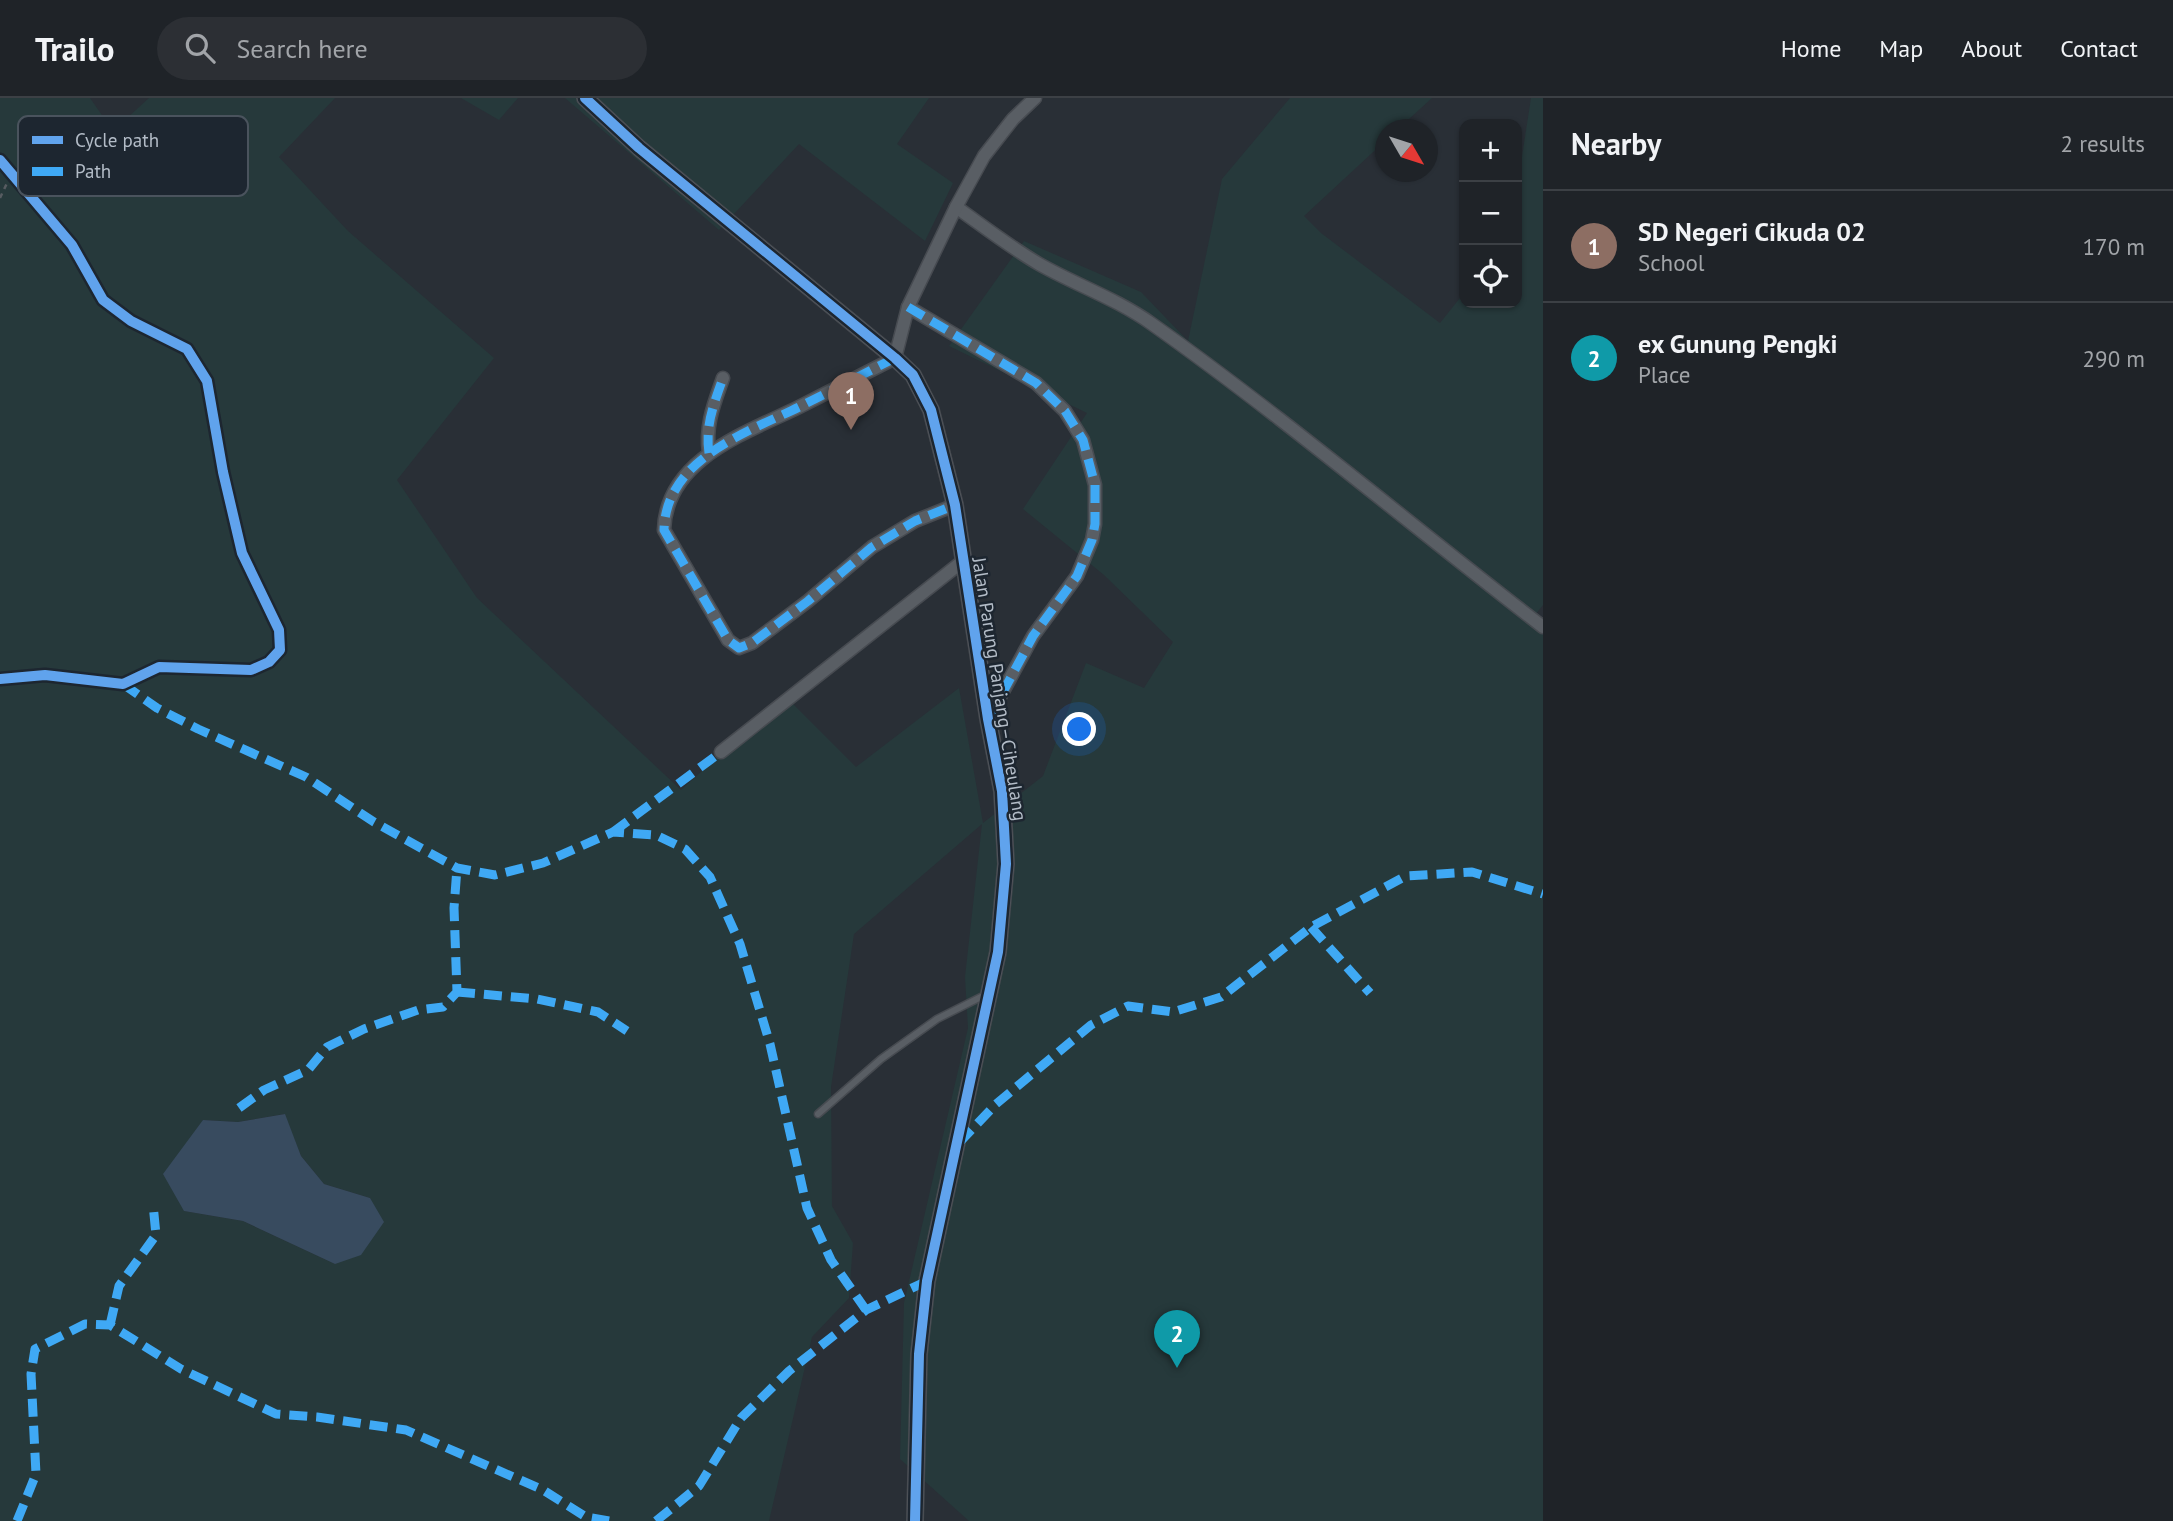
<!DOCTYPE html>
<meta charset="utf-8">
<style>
body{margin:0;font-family:"PT Sans",sans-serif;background:#2c2f34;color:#f1f3f6}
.controls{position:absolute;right:21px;top:21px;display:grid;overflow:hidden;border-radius:14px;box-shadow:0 2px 5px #0004}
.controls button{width:63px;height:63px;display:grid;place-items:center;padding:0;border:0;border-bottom:2px solid #3c4045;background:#1f2328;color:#f1f3f6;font:35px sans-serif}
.compass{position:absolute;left:1375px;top:21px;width:63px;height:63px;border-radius:50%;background:#1f2328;box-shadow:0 2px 5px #0004;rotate:129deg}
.you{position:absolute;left:1080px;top:632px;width:24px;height:24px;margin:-18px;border:5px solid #fff;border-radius:50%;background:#1a73e8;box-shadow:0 0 0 10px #1a73e833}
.badge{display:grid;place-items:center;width:46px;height:46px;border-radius:50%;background:#8bbbb9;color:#fff;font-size:23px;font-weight:700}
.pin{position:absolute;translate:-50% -58px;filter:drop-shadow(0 2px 4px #0008)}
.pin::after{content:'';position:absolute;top:37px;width:24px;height:21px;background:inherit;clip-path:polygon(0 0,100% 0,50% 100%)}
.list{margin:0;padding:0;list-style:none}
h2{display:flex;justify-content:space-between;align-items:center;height:91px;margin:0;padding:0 28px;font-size:30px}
h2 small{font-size:23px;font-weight:400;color:#a1a4a8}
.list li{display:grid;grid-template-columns:46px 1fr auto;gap:21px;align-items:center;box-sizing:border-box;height:112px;padding:0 28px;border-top:2px solid #3c4045}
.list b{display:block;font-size:26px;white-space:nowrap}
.list p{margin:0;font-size:23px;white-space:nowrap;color:#a1a4a8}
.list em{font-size:23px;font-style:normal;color:#a1a4a8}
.icon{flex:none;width:38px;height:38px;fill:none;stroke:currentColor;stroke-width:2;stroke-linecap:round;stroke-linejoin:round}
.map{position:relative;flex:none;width:1543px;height:1423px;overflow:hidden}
header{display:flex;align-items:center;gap:42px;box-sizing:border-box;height:98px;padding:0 35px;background:#1f2328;border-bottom:2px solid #3c4045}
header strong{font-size:33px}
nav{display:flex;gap:38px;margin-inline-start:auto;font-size:24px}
.search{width:490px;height:63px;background:#2c2f34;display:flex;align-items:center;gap:18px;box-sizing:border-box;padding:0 24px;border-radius:38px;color:#a1a4a8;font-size:26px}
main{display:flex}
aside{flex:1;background:#1f2328}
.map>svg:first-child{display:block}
.green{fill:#26393b;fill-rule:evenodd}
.water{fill:#384b5f}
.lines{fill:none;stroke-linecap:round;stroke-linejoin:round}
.lane-casing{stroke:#474b51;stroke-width:9}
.street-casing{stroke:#474b51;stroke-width:15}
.secondary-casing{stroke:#474b51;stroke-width:18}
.path{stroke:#575c61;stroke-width:2.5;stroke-dasharray:5 5;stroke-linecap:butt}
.lane{stroke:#595e64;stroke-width:6}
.street{stroke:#595e64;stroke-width:12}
.secondary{stroke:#585c62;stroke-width:16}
.quiet{stroke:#3fa9f5;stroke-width:9;stroke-dasharray:18 9;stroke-linecap:butt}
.cycleway-casing{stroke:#1d2630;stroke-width:15}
.cycleway{stroke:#60a3ed;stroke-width:10}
.labels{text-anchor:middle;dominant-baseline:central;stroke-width:5;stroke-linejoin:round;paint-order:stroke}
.street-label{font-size:19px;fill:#b3bcc7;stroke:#1d2630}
.key{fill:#1d2630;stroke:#4a535d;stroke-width:2}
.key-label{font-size:19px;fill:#b3bcc7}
</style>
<header>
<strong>Trailo</strong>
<div class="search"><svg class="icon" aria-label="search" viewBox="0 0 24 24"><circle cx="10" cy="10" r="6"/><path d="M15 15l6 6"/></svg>Search here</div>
<nav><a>Home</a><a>Map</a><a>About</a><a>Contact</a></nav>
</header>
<main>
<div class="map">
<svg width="1543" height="1423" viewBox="0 0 1543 1423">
<rect width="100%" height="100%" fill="#292f36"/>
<!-- green -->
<g class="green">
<path d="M0 0H90L113 33 149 0H335L279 59 348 133 494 260 397 382 477 500 681 692 785 598 856 669 959 590 983 725 1043 678 1086 565 1144 590 1173 544 1104 477 1023 411 1087 315 949 248 1024 143 1141 194 1188 243 1222 81 1290 0H1432L1398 31 1386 32 1385 43 1304 118 1321 135 1440 225 1464 195V205H1517V91L1531 0H1543V507L1535 517 1543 522V1423H969L900 1361 904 1205 968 930 965 879 982 726 854 836 831 989 832 1108 853 1145 849 1200 812 1239 769 1423H0ZM284 1016 301 1058 324 1086 370 1100 335 1166 243 1123 184 1113 203 1022 238 1024Z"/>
<polygon points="461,0 518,0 499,22"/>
<polygon points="565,0 929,0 897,46 953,85 925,143 799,46 719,132"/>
</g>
<!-- water -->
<polygon class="water" points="285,1016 301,1058 324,1086 370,1100 384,1124 361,1157 335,1166 243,1123 184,1113 163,1076 203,1022 238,1024"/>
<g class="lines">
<!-- lane casing -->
<g class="lane-casing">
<g id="lane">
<polyline points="0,62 11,75"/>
<polyline points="818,1016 881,961 937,921 985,897"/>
</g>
</g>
<!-- street casing -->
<g class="street-casing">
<g id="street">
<path d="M956 109C983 128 1010 149 1039 166 1076 187 1117 201 1152 226 1286 321 1412 428 1543 529"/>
<polyline points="908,209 1036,285 1065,313 1083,342 1095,387 1095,426 1092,442 1077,478 1033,538 988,621"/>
<path d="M709 355C705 327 714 306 723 280"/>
<path d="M955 407 915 423 872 449 808 503 752 545 739 550 728 542 664 432C666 361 746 335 799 309 831 293 863 276 895 260L908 209 956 109 984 58 1013 21 1035 0"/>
<polyline points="721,654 963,463"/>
</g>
</g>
<!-- secondary casing -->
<g class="secondary-casing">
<polyline id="secondary" points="585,0 639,50 895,260 913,277 931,312 955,407 988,621 1002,693 1006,766 998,854 927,1183 919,1256 915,1423"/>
</g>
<!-- path -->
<polyline class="path" points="0,100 7,85"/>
<!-- lane -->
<use href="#lane" class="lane"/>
<!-- street -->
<use href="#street" class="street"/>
<!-- secondary -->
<use href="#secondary" class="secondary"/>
<!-- quiet -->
<g class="quiet">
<polyline points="908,209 1036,285 1065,313 1083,342 1095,387 1095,426 1092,442 1077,478 1033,538 989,620"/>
<path d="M895 260C863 276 831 293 799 309 746 335 666 361 664 432L728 542 739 550 752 545 808 503 872 449 915 423 955 407"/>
<path d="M709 355C705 327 714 306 723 280"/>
<polyline points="123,586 157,610 198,631 306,679 374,724 457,770 495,777 543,765 613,734 656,737 685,751 710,779 740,846 770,946 807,1110 831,1162 866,1212"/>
<polyline points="613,734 721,654"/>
<polyline points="1311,829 1370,895"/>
<polyline points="457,894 537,901 598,914 627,933"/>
<polyline points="239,1010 264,992 308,972 327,949 364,931 418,912 443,909 457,894 454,810 457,770"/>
<polyline points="959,1045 996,1006 1091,927 1128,908 1173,914 1221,899 1311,829 1406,778 1472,774 1543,796"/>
<polyline points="110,1227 119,1188 156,1137 153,1106"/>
<polyline points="17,1423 36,1376 31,1276 35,1251 85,1226 110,1227 181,1271 276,1316 317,1319 406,1332 543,1392 586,1419 609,1423"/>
<polyline points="656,1423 699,1388 741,1320 789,1273 866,1212 927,1183"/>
</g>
<!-- cycleway casing -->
<g class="cycleway-casing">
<g id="cycleway">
<polyline points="585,0 639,50 895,260 913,277 931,312 955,407 988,621 1002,693 1006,766 998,854 927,1183 919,1256 915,1423"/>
<polyline points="0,62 72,147 103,202 131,223 187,251 207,283 223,374 242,455 279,532 280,552 269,564 251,572 159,569 123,586 45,577 0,581"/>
</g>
</g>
<!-- cycleway -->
<use href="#cycleway" class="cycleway"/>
</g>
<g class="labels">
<!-- street labels -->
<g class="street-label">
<text transform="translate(1000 591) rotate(81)">Jalan Parung Panjang–Ciheulang</text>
</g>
</g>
<!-- legend -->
<rect x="18" y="18" width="230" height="80" rx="10" class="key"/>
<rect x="32" y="38" width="31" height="8" fill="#60a3ed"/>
<rect x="32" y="69" width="31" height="9" fill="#3fa9f5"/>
<g class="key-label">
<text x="75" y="49">Cycle path</text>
<text x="75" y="80">Path</text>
</g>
</svg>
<div class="controls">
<button>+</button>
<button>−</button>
<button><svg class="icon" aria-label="locate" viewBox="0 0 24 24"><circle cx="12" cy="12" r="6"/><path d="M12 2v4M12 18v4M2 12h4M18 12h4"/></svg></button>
</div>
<svg class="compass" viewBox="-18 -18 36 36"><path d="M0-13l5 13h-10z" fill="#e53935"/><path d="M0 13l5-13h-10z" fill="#a1a4a8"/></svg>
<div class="you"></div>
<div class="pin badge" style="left:851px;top:332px;background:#8d6e63">1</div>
<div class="pin badge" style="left:1177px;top:1270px;background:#0f9aa8">2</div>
</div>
<aside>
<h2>Nearby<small>2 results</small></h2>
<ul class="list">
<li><span class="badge" style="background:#8d6e63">1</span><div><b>SD Negeri Cikuda 02</b><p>School</p></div><em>170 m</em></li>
<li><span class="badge" style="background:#0f9aa8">2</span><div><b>ex Gunung Pengki</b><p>Place</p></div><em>290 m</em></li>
</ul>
</aside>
</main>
